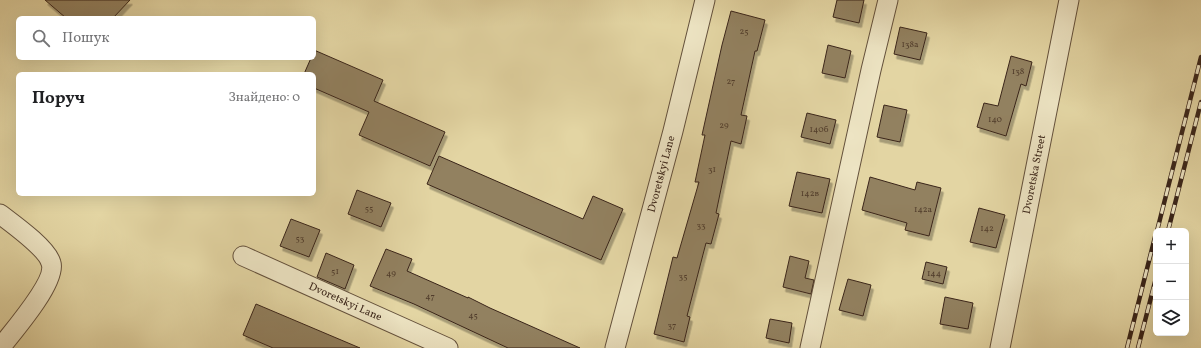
<!DOCTYPE html>
<html lang="uk">
<meta charset="utf-8">
<style>
body{margin:0;font-family:Vollkorn,serif;background:#f6f6f6;color:#202124}
.controls{position:absolute;right:12px;bottom:12px;display:grid;overflow:hidden;border-radius:6px;box-shadow:0 4px 16px #0002}
.controls button{width:36px;height:36px;display:grid;place-items:center;padding:0;border:0;border-bottom:1px solid #e0e0e0;background:#fff;color:#202124;font:20px sans-serif}
.list{margin:0;padding:0;list-style:none}
h2{display:flex;justify-content:space-between;align-items:center;height:52px;margin:0;padding:0 16px;font-size:17px}
h2 small{font-size:13px;font-weight:400;color:#757577}
.icon{flex:none;width:22px;height:22px;fill:none;stroke:currentColor;stroke-width:2;stroke-linecap:round;stroke-linejoin:round}
.map{position:relative;flex:none;width:1201px;height:348px;overflow:hidden}
.search{position:absolute;background:#fff;box-shadow:0 4px 16px #0002;left:16px;top:16px;width:300px;height:44px;display:flex;align-items:center;gap:10px;box-sizing:border-box;padding:0 14px;border-radius:6px;color:#757577;font-size:15px}
.panel{position:absolute;background:#fff;box-shadow:0 4px 16px #0002;left:16px;top:72px;width:300px;height:124px;border-radius:6px}
.map>svg:first-child{display:block}
.building{fill:#928161;stroke:#3a2519;filter:url(#shadow)}
.lines{fill:none;stroke-linecap:round;stroke-linejoin:round}
.minor-casing{stroke:#64513c;stroke-width:21}
.minor{stroke:#ede4c3;stroke-width:19}
.rail-casing{stroke:#3a2519;stroke-width:4.5}
.rail{stroke:#ede4c3;stroke-width:3;stroke-dasharray:9;stroke-linecap:butt}
.labels{text-anchor:middle;dominant-baseline:central;stroke-width:4;stroke-linejoin:round;paint-order:stroke}
.number-label{font-size:9px;fill:#503c2b}
.street-label{font-size:11px;fill:#3a2519;stroke:#ede4c3}
</style>
<div class="map">
<svg width="1201" height="348" viewBox="0 0 1201 348">
<defs>
<filter id="shadow"><feDropShadow dx="2.5" dy="4.5" stdDeviation="0" flood-color="#0004"/></filter>
</defs>
<rect width="100%" height="100%" fill="#e3d5a3"/>
<filter id="stains"><feTurbulence type="fractalNoise" baseFrequency=".005" numOctaves="4"/><feColorMatrix values="0 0 0 0 .2 0 0 0 0 .09 0 0 0 0 .02 0 0 0 .5 -.17"/></filter>
<radialGradient id="worn" r=".72"><stop offset=".6" stop-color="#630" stop-opacity="0"/><stop offset="1" stop-color="#630" stop-opacity=".3"/></radialGradient>
<!-- building -->
<g class="building">
<polygon points="45,0 130,0 113,18 66,18"/>
<polygon points="837,0 864,0 859,23 833,17"/>
<polygon points="731,11 765,20 757,51 755,51 741,115 747,116 741,144 731,141 716,213 719,214 711,244 706,243 687,316 690,317 684,342 654,334 673,257 677,258 699,182 695,182 705,135 702,135 722,45"/>
<polygon points="900,27 927,33 920,60 894,54"/>
<polygon points="828,45 851,51 845,78 822,73"/>
<polygon points="314,50 383,80 374,101 445,132 430,166 359,135 369,112 314,88 314,74 304,74 311,58 314,58"/>
<polygon points="1011,56 1032,62 1026,86 1021,84 1006,136 977,127 984,103 998,106"/>
<polygon points="884,105 907,110 900,142 877,137"/>
<polygon points="807,113 836,120 830,144 801,137"/>
<polygon points="439,156 583,219 593,196 623,209 601,260 427,184"/>
<polygon points="797,172 830,179 822,213 789,206"/>
<polygon points="870,177 915,190 917,182 941,188 929,236 905,230 907,223 862,210"/>
<polygon points="357,190 391,203 381,227 348,214"/>
<polygon points="979,208 1005,215 996,248 970,242"/>
<polygon points="291,219 320,230 309,257 280,246"/>
<polygon points="386,249 412,259 407,271 468,298 468,297 490,308 580,348 508,348 414,304 370,286"/>
<polygon points="326,253 354,265 345,289 317,277"/>
<polygon points="790,256 809,261 805,278 814,280 811,294 783,287"/>
<polygon points="926,262 947,267 943,284 922,279"/>
<polygon points="848,279 871,285 863,316 839,310"/>
<polygon points="945,297 973,303 968,329 940,324"/>
<polygon points="256,304 360,348 273,348 243,335"/>
<polygon points="770,319 792,323 789,343 766,338"/>
</g>
<g class="lines">
<!-- minor casing -->
<g class="minor-casing">
<g id="minor">
<path d="M0 214C13 224 47 248 51 263 57 281 12 333 0 348"/>
<path id="s1" d="M243 256 448 348"/>
<path id="s2" d="M615 348 673 131 705 0"/>
<polyline points="810,348 871,70 888,0"/>
<path id="s3" d="M1000 348 1069 0"/>
</g>
</g>
<!-- minor -->
<use href="#minor" class="minor"/>
<!-- rail casing -->
<g class="rail-casing">
<g id="rail">
<polyline points="1157,231 1201,57"/>
<polyline points="1168,231 1201,102"/>
<polyline points="1127,348 1156,233"/>
<polyline points="1138,348 1156,278"/>
</g>
</g>
<!-- rail -->
<use href="#rail" class="rail"/>
</g>
<g class="labels">
<!-- number labels -->
<g class="number-label">
<text x="744" y="31">25</text>
<text x="910" y="44">138а</text>
<text x="1018" y="71">138</text>
<text x="731" y="81">27</text>
<text x="995" y="119">140</text>
<text x="724" y="125">29</text>
<text x="819" y="129">140б</text>
<text x="712" y="169">31</text>
<text x="810" y="193">142в</text>
<text x="369" y="208">55</text>
<text x="923" y="209">142а</text>
<text x="701" y="225">33</text>
<text x="987" y="228">142</text>
<text x="300" y="238">53</text>
<text x="335" y="271">51</text>
<text x="391" y="273">49</text>
<text x="934" y="273">144</text>
<text x="683" y="276">35</text>
<text x="430" y="296">47</text>
<text x="473" y="315">45</text>
<text x="672" y="325">37</text>
</g>
<!-- street labels -->
<g class="street-label">
<text stroke="none"><textPath href="#s2" startOffset="180">Dvoretskyi Lane</textPath></text>
<text stroke="none"><textPath href="#s3" startOffset="177">Dvoretska Street</textPath></text>
<text stroke="none"><textPath href="#s1" startOffset="112">Dvoretskyi Lane</textPath></text>
</g>
</g>
<rect width="100%" height="100%" filter="url(#stains)"/>
<rect width="100%" height="100%" fill="url(#worn)"/>
</svg>
<div class="controls">
<button>+</button>
<button>−</button>
<button><svg class="icon" aria-label="layers" viewBox="0 0 24 24"><path d="M12 4l9 5-9 5-9-5zM3 14l9 5 9-5"/></svg></button>
</div>
<div class="search"><svg class="icon" aria-label="search" viewBox="0 0 24 24"><circle cx="10" cy="10" r="6"/><path d="M15 15l6 6"/></svg>Пошук</div>
<section class="panel">
<h2>Поруч<small>Знайдено: 0</small></h2>
<ul class="list">
</ul>
</section>
</div>
